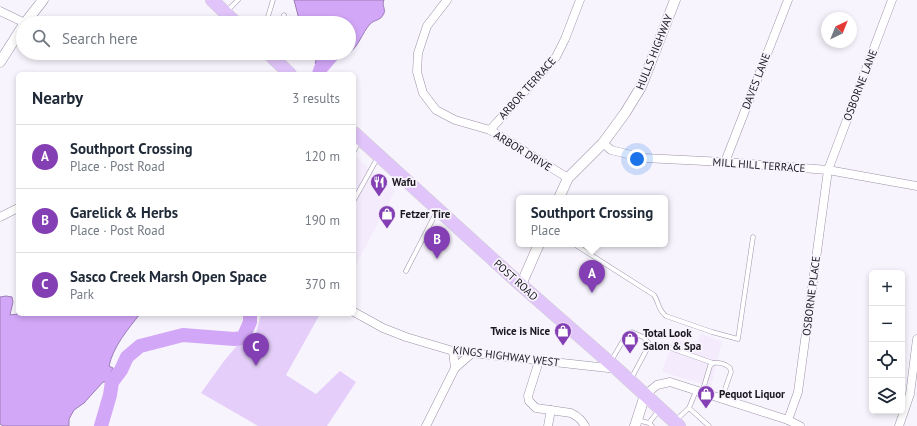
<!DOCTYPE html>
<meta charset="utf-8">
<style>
body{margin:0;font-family:"PT Sans",sans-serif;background:#f6f6f7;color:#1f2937}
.controls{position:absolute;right:12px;bottom:12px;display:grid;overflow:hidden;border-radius:6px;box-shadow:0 2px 6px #0003}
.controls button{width:36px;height:36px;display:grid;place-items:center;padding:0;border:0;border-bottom:1px solid #e0e1e3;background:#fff;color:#1f2937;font:20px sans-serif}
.compass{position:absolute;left:821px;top:12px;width:36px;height:36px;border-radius:50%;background:#fff;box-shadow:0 2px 6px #0003;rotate:43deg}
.you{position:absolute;left:637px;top:159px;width:14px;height:14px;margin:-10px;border:3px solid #fff;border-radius:50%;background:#1a73e8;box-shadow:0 0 0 6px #1a73e833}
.badge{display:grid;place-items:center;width:26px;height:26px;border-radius:50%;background:#833fb3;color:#fff;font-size:13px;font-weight:700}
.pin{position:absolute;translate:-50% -33px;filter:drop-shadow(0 1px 2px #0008)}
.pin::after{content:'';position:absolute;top:21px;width:14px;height:12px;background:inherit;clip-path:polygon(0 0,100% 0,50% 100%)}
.popup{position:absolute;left:516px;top:195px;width:152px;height:52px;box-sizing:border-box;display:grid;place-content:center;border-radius:6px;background:#fff;filter:drop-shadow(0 1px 3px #0005);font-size:13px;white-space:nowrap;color:#747a83}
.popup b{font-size:15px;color:#1f2937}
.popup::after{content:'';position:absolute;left:50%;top:100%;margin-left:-8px;border:8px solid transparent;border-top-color:#fff}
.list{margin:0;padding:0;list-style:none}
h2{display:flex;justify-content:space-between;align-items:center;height:52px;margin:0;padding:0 16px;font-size:17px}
h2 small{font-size:13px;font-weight:400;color:#747a83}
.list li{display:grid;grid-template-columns:26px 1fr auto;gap:12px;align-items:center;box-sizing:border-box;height:64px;padding:0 16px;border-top:1px solid #e0e1e3}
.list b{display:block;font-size:15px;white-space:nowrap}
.list p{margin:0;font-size:13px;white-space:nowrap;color:#747a83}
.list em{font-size:13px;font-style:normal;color:#747a83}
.icon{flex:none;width:22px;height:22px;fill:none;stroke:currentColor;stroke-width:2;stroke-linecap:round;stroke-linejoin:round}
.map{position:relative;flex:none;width:917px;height:426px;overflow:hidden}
.search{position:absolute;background:#fff;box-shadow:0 2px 6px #0003;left:16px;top:16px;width:340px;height:44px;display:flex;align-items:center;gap:10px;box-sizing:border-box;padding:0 14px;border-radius:22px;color:#747a83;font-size:15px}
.panel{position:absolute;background:#fff;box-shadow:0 2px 6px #0003;left:16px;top:72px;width:340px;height:244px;border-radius:6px}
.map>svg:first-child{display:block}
.built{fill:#f4ebfd}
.green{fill:#e5cffa}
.water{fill:#d2a7f7;stroke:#9b7cb6}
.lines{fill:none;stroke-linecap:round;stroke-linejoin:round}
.river{stroke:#d2a7f7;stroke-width:14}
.service-casing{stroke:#9d92a8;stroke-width:5}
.minor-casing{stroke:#9d92a8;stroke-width:9}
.tertiary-casing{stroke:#9d92a8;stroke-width:11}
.primary-casing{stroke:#d1d1d2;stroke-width:14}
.service{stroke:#fff;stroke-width:4}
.minor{stroke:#fff;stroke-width:8}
.tertiary{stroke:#fff;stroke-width:10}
.primary{stroke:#e1c5fa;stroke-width:13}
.labels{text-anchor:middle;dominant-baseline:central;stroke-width:3.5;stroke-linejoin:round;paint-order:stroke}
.street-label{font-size:11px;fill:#1b171f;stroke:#f8f4fd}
.poi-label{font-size:11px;font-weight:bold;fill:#1b171f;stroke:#f8f4fd;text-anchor:start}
</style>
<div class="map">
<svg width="917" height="426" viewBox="0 0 917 426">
<rect width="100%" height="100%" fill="#f8f4fd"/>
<!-- built -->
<g class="built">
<polygon points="354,155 395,191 354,268"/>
<polygon points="701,334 722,341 711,386 662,372 673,339 696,344"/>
</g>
<!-- green -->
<polygon class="green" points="261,314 320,314 286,375 316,394 340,371 356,382 327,426 258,426 201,393 224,361 240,342 255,337"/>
<!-- water -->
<g class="water">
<path d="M294 0H384C381 5 387 10 383 15 381 20 374 20 370 24 362 33 359 46 349 53V23H300Z"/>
<polygon points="314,53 349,53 340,57 326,67 321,68 315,63 317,58"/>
<path d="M6 296 12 297 13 302 10 315 18 314H140C128 329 113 347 109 366L113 368 107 382H103L84 403 74 410 69 419V426H3L0 424V297Z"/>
</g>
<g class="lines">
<!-- river -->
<g class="river">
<polyline points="319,74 321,68 334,53"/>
<polyline points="101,426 110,395 112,382 121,370 127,357 140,346 183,335 234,339 243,338 250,322 250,314"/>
</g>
<!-- service casing -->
<g class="service-casing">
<g id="service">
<polyline points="227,11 238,0"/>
<polyline points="266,23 273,0"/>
<polyline points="281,23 284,15"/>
<polyline points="354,151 359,141"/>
<polyline points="354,200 378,157"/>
<path d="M574 244 654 295C660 304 657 309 666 316L712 332 738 339 753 237"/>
<polyline points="406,271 437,211"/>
<polyline points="662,345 713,363"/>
<polyline points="611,361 627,334 632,332 643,337 648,342 648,347 631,379"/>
<polyline points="696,391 689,408 709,426"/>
<path d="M702 393 710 366 713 363C719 362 726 364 730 368L731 372 722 398"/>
<polyline points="637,420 649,423 652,426"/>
<polyline points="676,420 689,408"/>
<polyline points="649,423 659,410"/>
</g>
</g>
<!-- minor casing -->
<g class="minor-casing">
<g id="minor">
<polyline points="447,0 427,26 418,53 417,72 423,93 436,110 455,120 490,130 568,178"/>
<polyline points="0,11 25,23"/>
<polyline points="490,130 556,57 565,39 580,0"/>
<polyline points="603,143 611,150 644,158 725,162 828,170 917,186"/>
<polyline points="725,162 788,0"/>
<polyline points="0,217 18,208"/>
<polyline points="354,312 383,328 406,337 453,351 617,369"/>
<path d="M539 361 528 396 529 401 536 408 571 413C577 416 582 420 585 426"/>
<polyline points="455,368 471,354"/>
<polyline points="645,395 657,385 670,382 788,420 800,426"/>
<polyline points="788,420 798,392 828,170 892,0"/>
<polyline points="426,426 455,368 453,351"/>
<polyline points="548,426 551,410"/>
<polyline points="899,426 910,394 917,339"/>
</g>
</g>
<!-- tertiary casing -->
<g class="tertiary-casing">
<g id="tertiary">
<polyline points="25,23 43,0"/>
<polyline points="0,62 23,26"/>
<polyline points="559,198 568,178 603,143 625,113 641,87 675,0"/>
<polyline points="521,285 539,244"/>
<polyline points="635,426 645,395"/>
</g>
</g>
<!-- primary casing -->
<g class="primary-casing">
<g id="primary">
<polyline points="212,0 236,23"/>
<polyline points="268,53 290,74"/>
<polyline points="354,133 521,285 617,369 679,426"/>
</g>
</g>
<!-- service -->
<use href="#service" class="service"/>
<!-- minor -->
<use href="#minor" class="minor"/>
<!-- tertiary -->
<use href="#tertiary" class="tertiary"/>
<!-- primary -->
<use href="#primary" class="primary"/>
</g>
<!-- icons -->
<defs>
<g id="restaurant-pin" transform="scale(0.9)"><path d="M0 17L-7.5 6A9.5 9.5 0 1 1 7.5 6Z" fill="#833fb3" stroke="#f8f4fd"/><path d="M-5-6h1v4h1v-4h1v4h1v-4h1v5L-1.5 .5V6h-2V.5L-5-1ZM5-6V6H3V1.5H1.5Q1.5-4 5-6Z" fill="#fff"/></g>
<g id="shop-pin" transform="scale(0.9)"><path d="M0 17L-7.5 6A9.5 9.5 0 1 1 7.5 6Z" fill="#833fb3" stroke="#f8f4fd"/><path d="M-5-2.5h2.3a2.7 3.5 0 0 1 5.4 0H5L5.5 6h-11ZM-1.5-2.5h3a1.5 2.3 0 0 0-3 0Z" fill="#fff"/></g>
</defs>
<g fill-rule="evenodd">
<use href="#restaurant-pin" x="379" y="182"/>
<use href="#shop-pin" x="387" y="214"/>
<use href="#shop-pin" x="563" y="331"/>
<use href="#shop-pin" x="630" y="339"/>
<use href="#shop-pin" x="706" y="394"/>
</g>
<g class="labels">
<!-- street labels -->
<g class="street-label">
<text transform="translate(654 52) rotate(-68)">HULLS HIGHWAY</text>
<text transform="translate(756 81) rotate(-69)">DAVES LANE</text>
<text transform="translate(860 85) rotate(-69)">OSBORNE LANE</text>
<text transform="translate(527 88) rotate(-48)">ARBOR TERRACE</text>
<text transform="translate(523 151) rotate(32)">ARBOR DRIVE</text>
<text transform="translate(759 165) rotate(4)">MILL HILL TERRACE</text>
<text transform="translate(516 280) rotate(42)">POST ROAD</text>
<text transform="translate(811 296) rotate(-83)">OSBORNE PLACE</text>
<text transform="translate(506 356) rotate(7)">KINGS HIGHWAY WEST</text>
</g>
<!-- poi labels -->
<g class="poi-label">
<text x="392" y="182">Wafu</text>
<text x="400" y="214">Fetzer Tire</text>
<text x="550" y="331" text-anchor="end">Twice is Nice</text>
<text x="643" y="333">Total Look<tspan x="643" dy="13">Salon &amp; Spa</tspan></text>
<text x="719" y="394">Pequot Liquor</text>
</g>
</g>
</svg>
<div class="controls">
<button>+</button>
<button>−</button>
<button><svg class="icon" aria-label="locate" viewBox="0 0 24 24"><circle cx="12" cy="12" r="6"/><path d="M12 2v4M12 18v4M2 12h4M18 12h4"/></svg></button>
<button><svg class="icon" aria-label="layers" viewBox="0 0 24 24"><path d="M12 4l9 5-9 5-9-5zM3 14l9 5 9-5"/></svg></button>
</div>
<svg class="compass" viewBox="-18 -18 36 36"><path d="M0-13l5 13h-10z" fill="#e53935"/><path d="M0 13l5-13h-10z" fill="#747a83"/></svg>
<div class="you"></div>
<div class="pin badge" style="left:592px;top:293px">A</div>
<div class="popup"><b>Southport Crossing</b>Place</div>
<div class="pin badge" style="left:437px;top:259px">B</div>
<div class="pin badge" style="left:256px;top:366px">C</div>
<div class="search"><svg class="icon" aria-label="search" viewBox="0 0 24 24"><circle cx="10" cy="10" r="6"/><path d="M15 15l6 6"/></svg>Search here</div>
<section class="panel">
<h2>Nearby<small>3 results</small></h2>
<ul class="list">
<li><span class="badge">A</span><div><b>Southport Crossing</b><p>Place · Post Road</p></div><em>120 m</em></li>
<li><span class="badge">B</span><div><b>Garelick &amp; Herbs</b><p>Place · Post Road</p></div><em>190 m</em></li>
<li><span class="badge">C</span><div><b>Sasco Creek Marsh Open Space</b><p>Park</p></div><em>370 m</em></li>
</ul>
</section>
</div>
